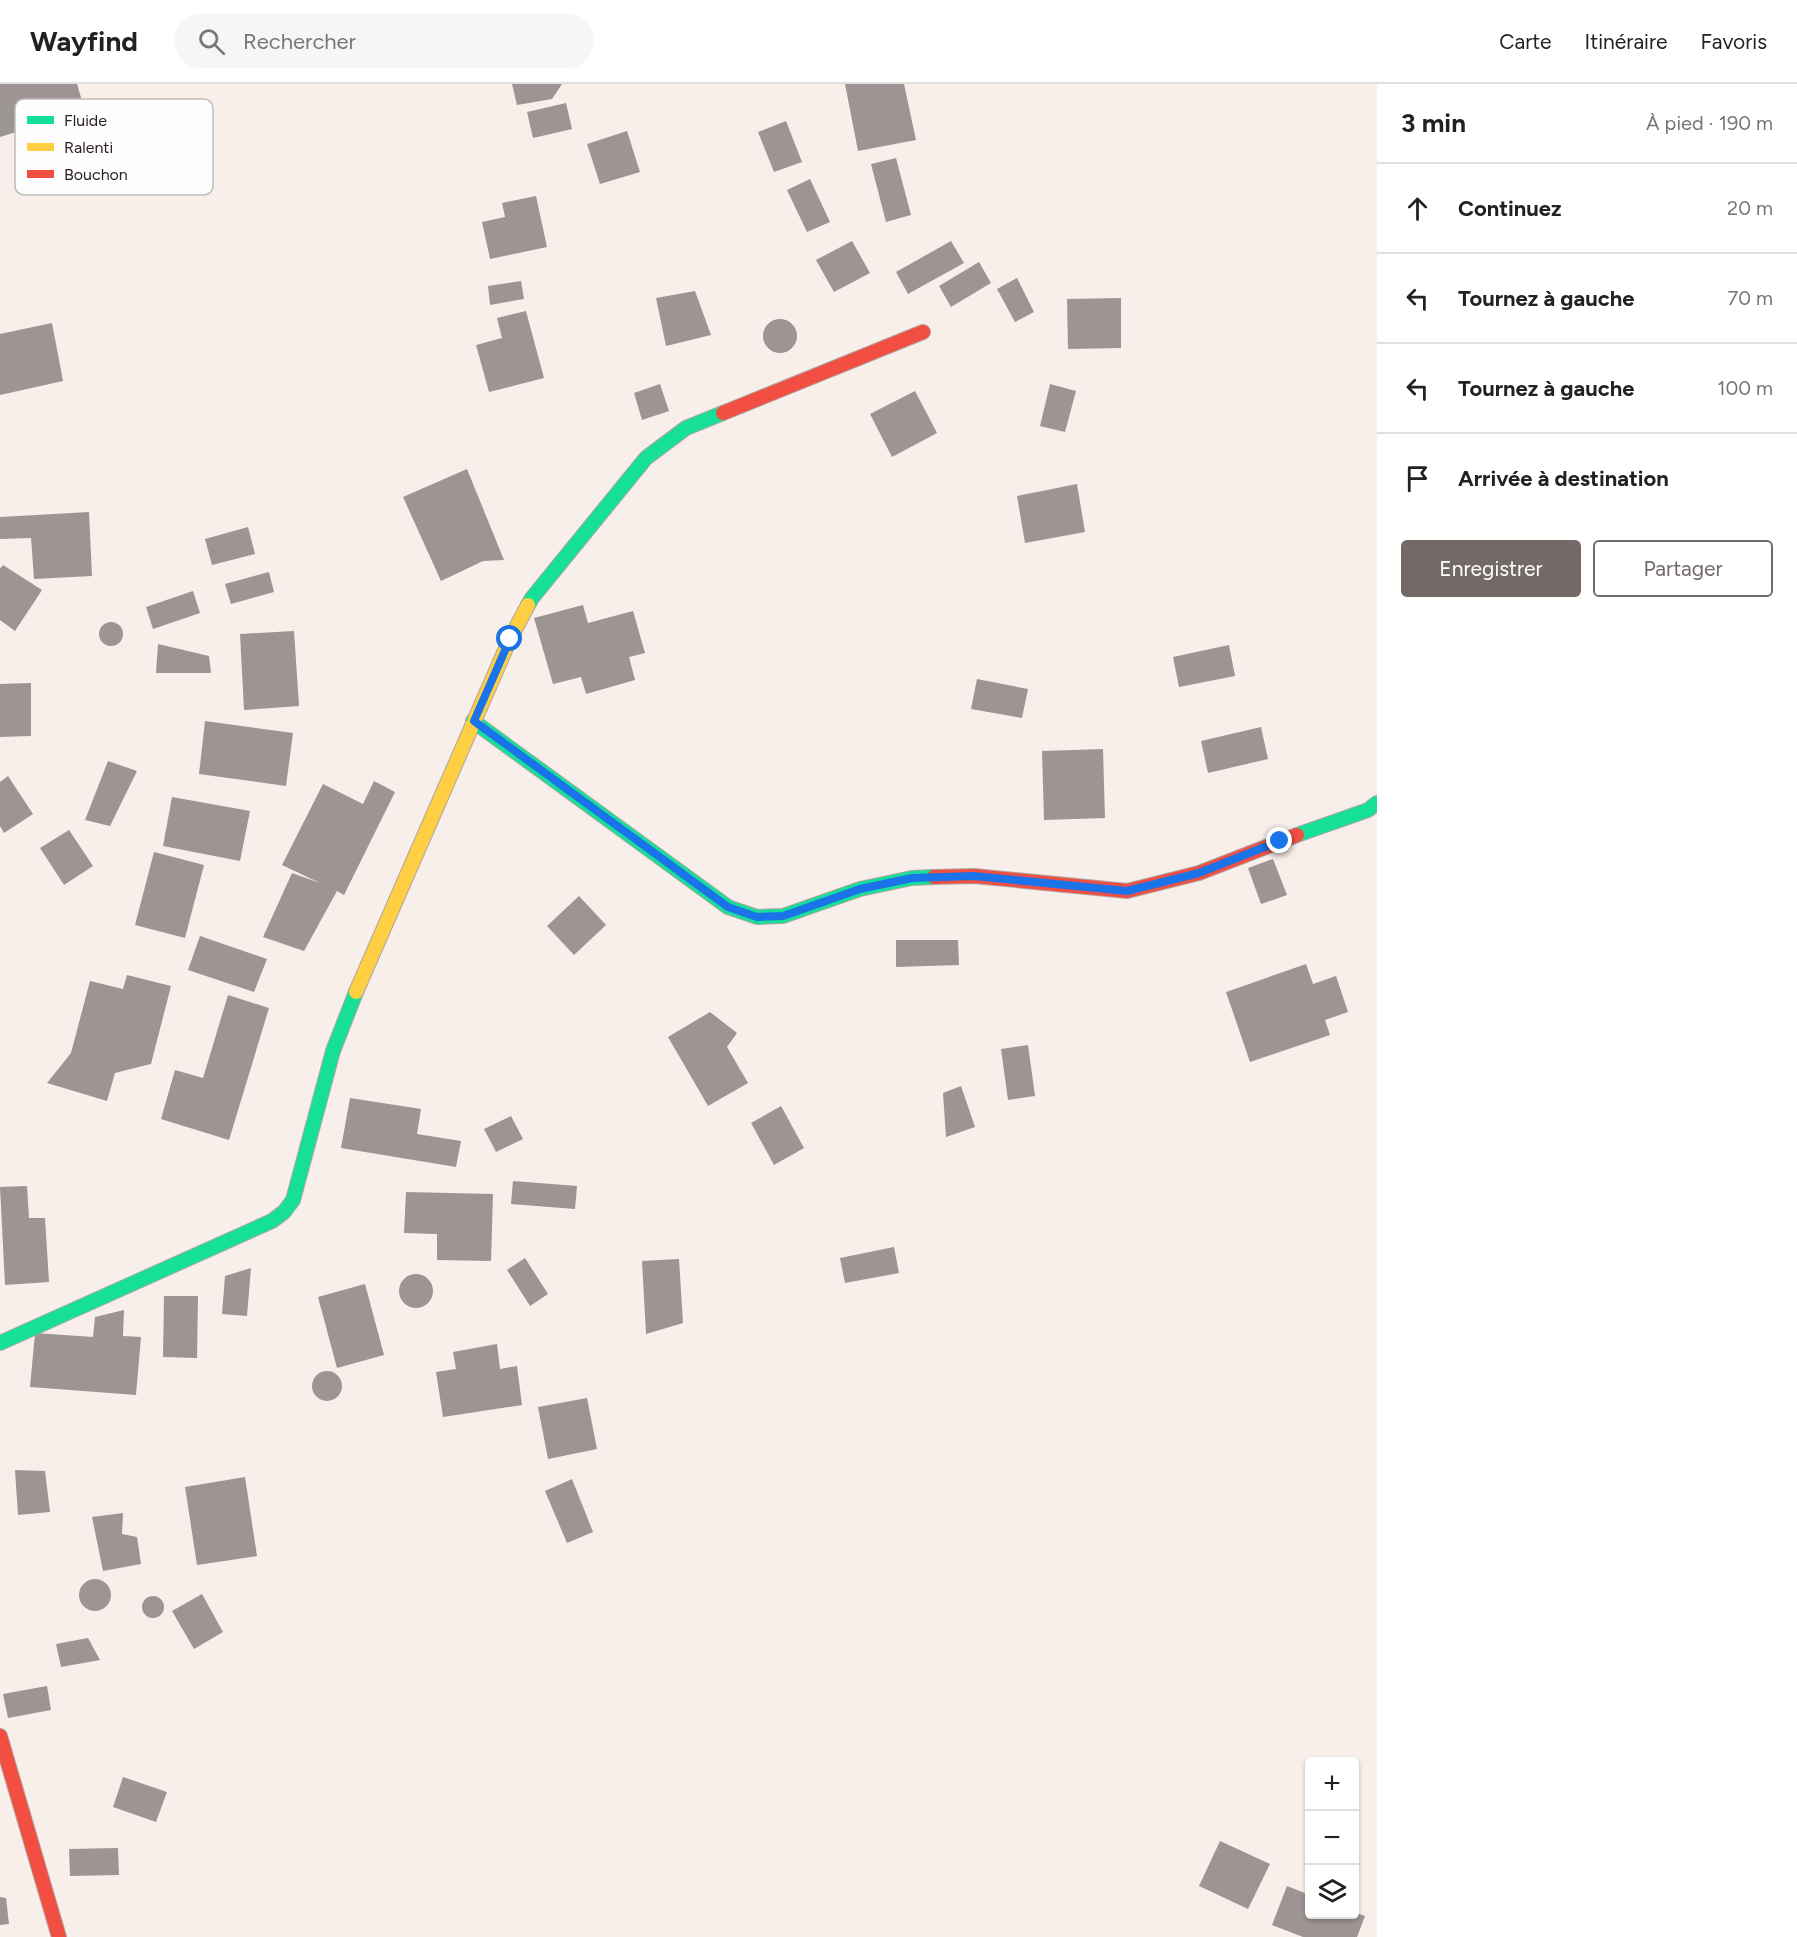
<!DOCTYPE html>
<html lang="fr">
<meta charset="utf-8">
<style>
body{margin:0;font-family:Figtree,sans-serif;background:#f6f6f6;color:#222}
.controls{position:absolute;right:18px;bottom:18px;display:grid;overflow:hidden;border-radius:6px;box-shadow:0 2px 4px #0004}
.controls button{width:54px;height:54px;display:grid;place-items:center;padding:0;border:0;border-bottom:2px solid #e0e0e0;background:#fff;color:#222;font:30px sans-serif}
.stop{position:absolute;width:18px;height:18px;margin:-14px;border:4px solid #1a73e8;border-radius:50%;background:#fff}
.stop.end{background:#1a73e8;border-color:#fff;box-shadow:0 2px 6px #0008}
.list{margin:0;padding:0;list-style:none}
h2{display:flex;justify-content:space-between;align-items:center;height:78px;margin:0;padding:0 24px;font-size:26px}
h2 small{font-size:20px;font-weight:400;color:#767676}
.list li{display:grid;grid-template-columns:39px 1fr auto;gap:18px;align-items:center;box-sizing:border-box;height:90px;padding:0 24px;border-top:2px solid #e0e0e0}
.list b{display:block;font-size:22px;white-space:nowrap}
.list em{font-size:20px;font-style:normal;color:#767676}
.actions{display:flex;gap:12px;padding:18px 24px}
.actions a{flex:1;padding:14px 0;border:2px solid #736a67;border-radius:6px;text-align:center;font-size:21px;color:#736a67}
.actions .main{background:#736a67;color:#fff}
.icon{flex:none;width:33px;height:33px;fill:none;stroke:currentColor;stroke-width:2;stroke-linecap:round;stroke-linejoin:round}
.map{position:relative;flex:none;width:1377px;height:1853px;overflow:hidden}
header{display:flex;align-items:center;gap:36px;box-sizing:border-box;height:84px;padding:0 30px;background:#fff;border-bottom:2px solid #e0e0e0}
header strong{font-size:28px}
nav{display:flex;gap:33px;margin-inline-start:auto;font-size:21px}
.search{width:420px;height:54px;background:#f6f6f6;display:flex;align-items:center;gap:15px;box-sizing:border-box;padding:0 21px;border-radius:33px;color:#767676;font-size:22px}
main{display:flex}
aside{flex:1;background:#fff}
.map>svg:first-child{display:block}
.building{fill:#9d9593}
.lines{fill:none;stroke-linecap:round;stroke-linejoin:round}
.fast-casing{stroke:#aea6a3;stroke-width:16}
.slow-casing{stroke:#aea6a3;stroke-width:16}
.jam-casing{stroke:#aea6a3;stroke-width:16}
.fast{stroke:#16e098;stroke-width:14}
.slow{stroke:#ffcf43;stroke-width:14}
.jam{stroke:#f24e42;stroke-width:14}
.route{stroke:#1a73e8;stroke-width:8}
.key{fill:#fdfdfd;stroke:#bebcbb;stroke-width:1.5}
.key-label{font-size:16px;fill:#2c2320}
</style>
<header>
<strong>Wayfind</strong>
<div class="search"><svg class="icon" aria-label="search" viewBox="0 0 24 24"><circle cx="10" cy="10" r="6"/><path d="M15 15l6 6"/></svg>Rechercher</div>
<nav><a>Carte</a><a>Itinéraire</a><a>Favoris</a></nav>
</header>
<main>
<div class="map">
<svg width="1377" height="1853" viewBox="0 0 1377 1853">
<rect width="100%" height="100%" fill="#f8eeea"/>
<!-- building -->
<g class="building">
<polygon points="0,0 77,0 85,27 0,53"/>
<polygon points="512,0 562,0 552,15 517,21"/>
<polygon points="845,0 904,0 916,56 858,67"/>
<polygon points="566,19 572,45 533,54 527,28"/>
<polygon points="786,37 802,78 774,88 758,48"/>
<polygon points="627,47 640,88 600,100 587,60"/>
<polygon points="896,74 911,131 886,138 871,80"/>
<polygon points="810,95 830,138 807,148 787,106"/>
<polygon points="536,112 547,163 490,175 482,138 505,133 502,119"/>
<polygon points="852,157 870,189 834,208 816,176"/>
<polygon points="951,157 964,179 908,210 896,188"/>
<polygon points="979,178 991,199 951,223 939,202"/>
<polygon points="1017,194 1034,228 1015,238 997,205"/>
<polygon points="521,197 524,215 490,221 488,202"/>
<polygon points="695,207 711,251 666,262 656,214"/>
<polygon points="1121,214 1121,264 1068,265 1067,215"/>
<polygon points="526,227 544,294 489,308 476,261 502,254 497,234"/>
<circle cx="780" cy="252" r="17"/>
<polygon points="52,239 63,297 0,311 0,250"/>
<polygon points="660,300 669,327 642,336 634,309"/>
<polygon points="1050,300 1076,307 1065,348 1040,342"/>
<polygon points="915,307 937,349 892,373 870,330"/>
<polygon points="467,385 504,476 483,477 441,497 403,413"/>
<polygon points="1077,400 1085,448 1025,459 1017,412"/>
<polygon points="89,428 92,492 34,495 31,454 0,455 0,433"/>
<polygon points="248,443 255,470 212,481 205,455"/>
<polygon points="3,481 42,506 15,547 0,536 0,485"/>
<polygon points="269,488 274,508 231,520 225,500"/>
<polygon points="193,507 200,529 153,545 146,523"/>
<polygon points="583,521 588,539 633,527 645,569 629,573 635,596 586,610 581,593 553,600 534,534"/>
<circle cx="111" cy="550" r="12"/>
<polygon points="294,547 299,622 244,626 240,550"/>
<polygon points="158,560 209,572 211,589 156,589"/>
<polygon points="1229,561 1235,592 1179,603 1173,573"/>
<polygon points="977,595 1028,605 1022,634 971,625"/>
<polygon points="31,599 31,652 0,653 0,600"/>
<polygon points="205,637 293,649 286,702 199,690"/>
<polygon points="1261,643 1268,675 1208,689 1201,657"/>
<polygon points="1103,665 1105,734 1044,736 1042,667"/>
<polygon points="108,677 137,687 110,742 85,736"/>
<polygon points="8,692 33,730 4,749 0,742 0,698"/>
<polygon points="374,697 395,708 344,811 337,807 304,867 263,853 292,789 320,799 282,781 323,700 363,720"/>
<polygon points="172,713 250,727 240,777 163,762"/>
<polygon points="69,746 93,782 64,801 40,764"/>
<polygon points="154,768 204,781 185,854 135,841"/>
<polygon points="1273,775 1287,811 1261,820 1248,784"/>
<polygon points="579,812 606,841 574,871 547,842"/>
<polygon points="200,852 267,875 254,908 188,886"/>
<polygon points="896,856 958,856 959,881 896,883"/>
<polygon points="1306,880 1313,900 1336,892 1348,928 1325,936 1330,951 1250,978 1226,908"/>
<polygon points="127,891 171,902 151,980 115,989 107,1017 47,999 71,969 90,897 123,905"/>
<polygon points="228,911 269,924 229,1056 161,1035 175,986 203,994"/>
<polygon points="710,928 737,949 727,963 748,999 708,1022 668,953"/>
<polygon points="1028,961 1035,1012 1008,1016 1001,965"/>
<polygon points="961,1002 975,1043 946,1053 943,1009"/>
<polygon points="350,1014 421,1025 417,1050 461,1057 456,1083 341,1064"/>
<polygon points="781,1022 804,1064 774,1081 751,1039"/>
<polygon points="511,1032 523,1055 496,1068 484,1045"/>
<polygon points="513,1097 577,1102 575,1125 511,1120"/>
<polygon points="27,1102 29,1134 45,1134 49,1198 5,1201 0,1103"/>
<polygon points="406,1108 493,1110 491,1177 437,1176 437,1150 404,1149"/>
<polygon points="894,1163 899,1189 845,1199 840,1174"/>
<polygon points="525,1174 548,1210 530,1222 507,1186"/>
<polygon points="679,1175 683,1239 646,1250 642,1177"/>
<polygon points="251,1184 247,1232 222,1230 225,1192"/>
<circle cx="416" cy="1207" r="17"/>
<polygon points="365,1200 384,1271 337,1284 318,1213"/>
<polygon points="164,1212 198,1212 197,1274 163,1273"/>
<polygon points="124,1226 123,1252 141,1253 136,1311 30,1303 35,1249 93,1253 95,1233"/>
<polygon points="497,1260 500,1285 517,1282 522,1321 443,1333 436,1288 456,1285 453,1268"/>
<circle cx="327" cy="1302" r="15"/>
<polygon points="587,1314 597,1365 548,1375 538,1323"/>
<polygon points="15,1386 45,1387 50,1428 18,1431"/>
<polygon points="245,1393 257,1472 197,1481 185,1403"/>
<polygon points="572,1395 593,1448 567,1459 545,1407"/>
<polygon points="123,1429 122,1450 137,1453 141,1480 103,1487 92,1433"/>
<circle cx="95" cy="1511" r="16"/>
<polygon points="202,1510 223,1548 194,1565 172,1527"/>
<circle cx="153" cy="1523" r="11"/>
<polygon points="88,1554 100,1576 61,1583 56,1560"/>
<polygon points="47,1602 51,1626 8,1634 3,1610"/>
<polygon points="123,1693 167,1708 156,1738 113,1723"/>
<polygon points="1220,1757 1270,1780 1248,1825 1199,1802"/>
<polygon points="118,1764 119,1791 70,1792 69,1765"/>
<polygon points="1287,1802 1310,1811 1310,1830 1354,1830 1354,1828 1365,1832 1357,1853 1303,1853 1272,1841"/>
<polygon points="0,1813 6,1814 9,1840 0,1841"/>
</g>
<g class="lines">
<!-- fast casing -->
<g class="fast-casing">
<g id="fast">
<polyline points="528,521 532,514 646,374 686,344 723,329"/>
<polyline points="473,637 728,823 757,833 783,832 860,805 912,794 934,793"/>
<polyline points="1297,751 1368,726 1377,719"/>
<polyline points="0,1259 272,1137 284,1128 293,1116 333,967 356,908"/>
</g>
</g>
<!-- slow casing -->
<g class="slow-casing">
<polyline id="slow" points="356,908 510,555 528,521"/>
</g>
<!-- jam casing -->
<g class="jam-casing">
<g id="jam">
<polyline points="723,329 923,248"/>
<polyline points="934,793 974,792 1127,807 1199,789 1297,751"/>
<polyline points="0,1652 59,1853"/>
</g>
</g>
<!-- fast -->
<use href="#fast" class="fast"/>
<!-- slow -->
<use href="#slow" class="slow"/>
<!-- jam -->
<use href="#jam" class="jam"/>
</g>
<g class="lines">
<!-- route -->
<polyline class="route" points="510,555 474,637 728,823 757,833 783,832 860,805 912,794 974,792 1127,807 1199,789 1280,757"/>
</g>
<!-- legend -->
<rect x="15" y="15" width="198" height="96" rx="9" class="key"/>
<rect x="27" y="32" width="27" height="8" fill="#16e098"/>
<rect x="27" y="59" width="27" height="8" fill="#ffcf43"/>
<rect x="27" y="86" width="27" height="8" fill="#f24e42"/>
<g class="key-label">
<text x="64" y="42">Fluide</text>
<text x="64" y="69">Ralenti</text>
<text x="64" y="96">Bouchon</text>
</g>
</svg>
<div class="controls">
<button>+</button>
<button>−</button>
<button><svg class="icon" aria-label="layers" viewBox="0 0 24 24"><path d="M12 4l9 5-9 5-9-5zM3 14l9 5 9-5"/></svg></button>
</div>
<div class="stop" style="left:510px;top:555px"></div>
<div class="stop end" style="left:1280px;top:757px"></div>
</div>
<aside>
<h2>3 min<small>À pied · 190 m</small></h2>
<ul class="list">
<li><svg class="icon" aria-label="ahead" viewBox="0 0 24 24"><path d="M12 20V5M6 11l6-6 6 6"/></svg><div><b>Continuez</b></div><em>20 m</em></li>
<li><svg class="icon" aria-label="left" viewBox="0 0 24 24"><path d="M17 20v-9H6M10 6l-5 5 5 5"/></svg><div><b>Tournez à gauche</b></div><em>70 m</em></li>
<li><svg class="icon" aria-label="left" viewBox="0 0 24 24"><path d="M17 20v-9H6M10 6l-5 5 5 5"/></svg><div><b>Tournez à gauche</b></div><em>100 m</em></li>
<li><svg class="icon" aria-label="arrive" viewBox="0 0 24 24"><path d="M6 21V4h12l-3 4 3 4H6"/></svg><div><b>Arrivée à destination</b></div></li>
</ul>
<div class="actions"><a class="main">Enregistrer</a><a>Partager</a></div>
</aside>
</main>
